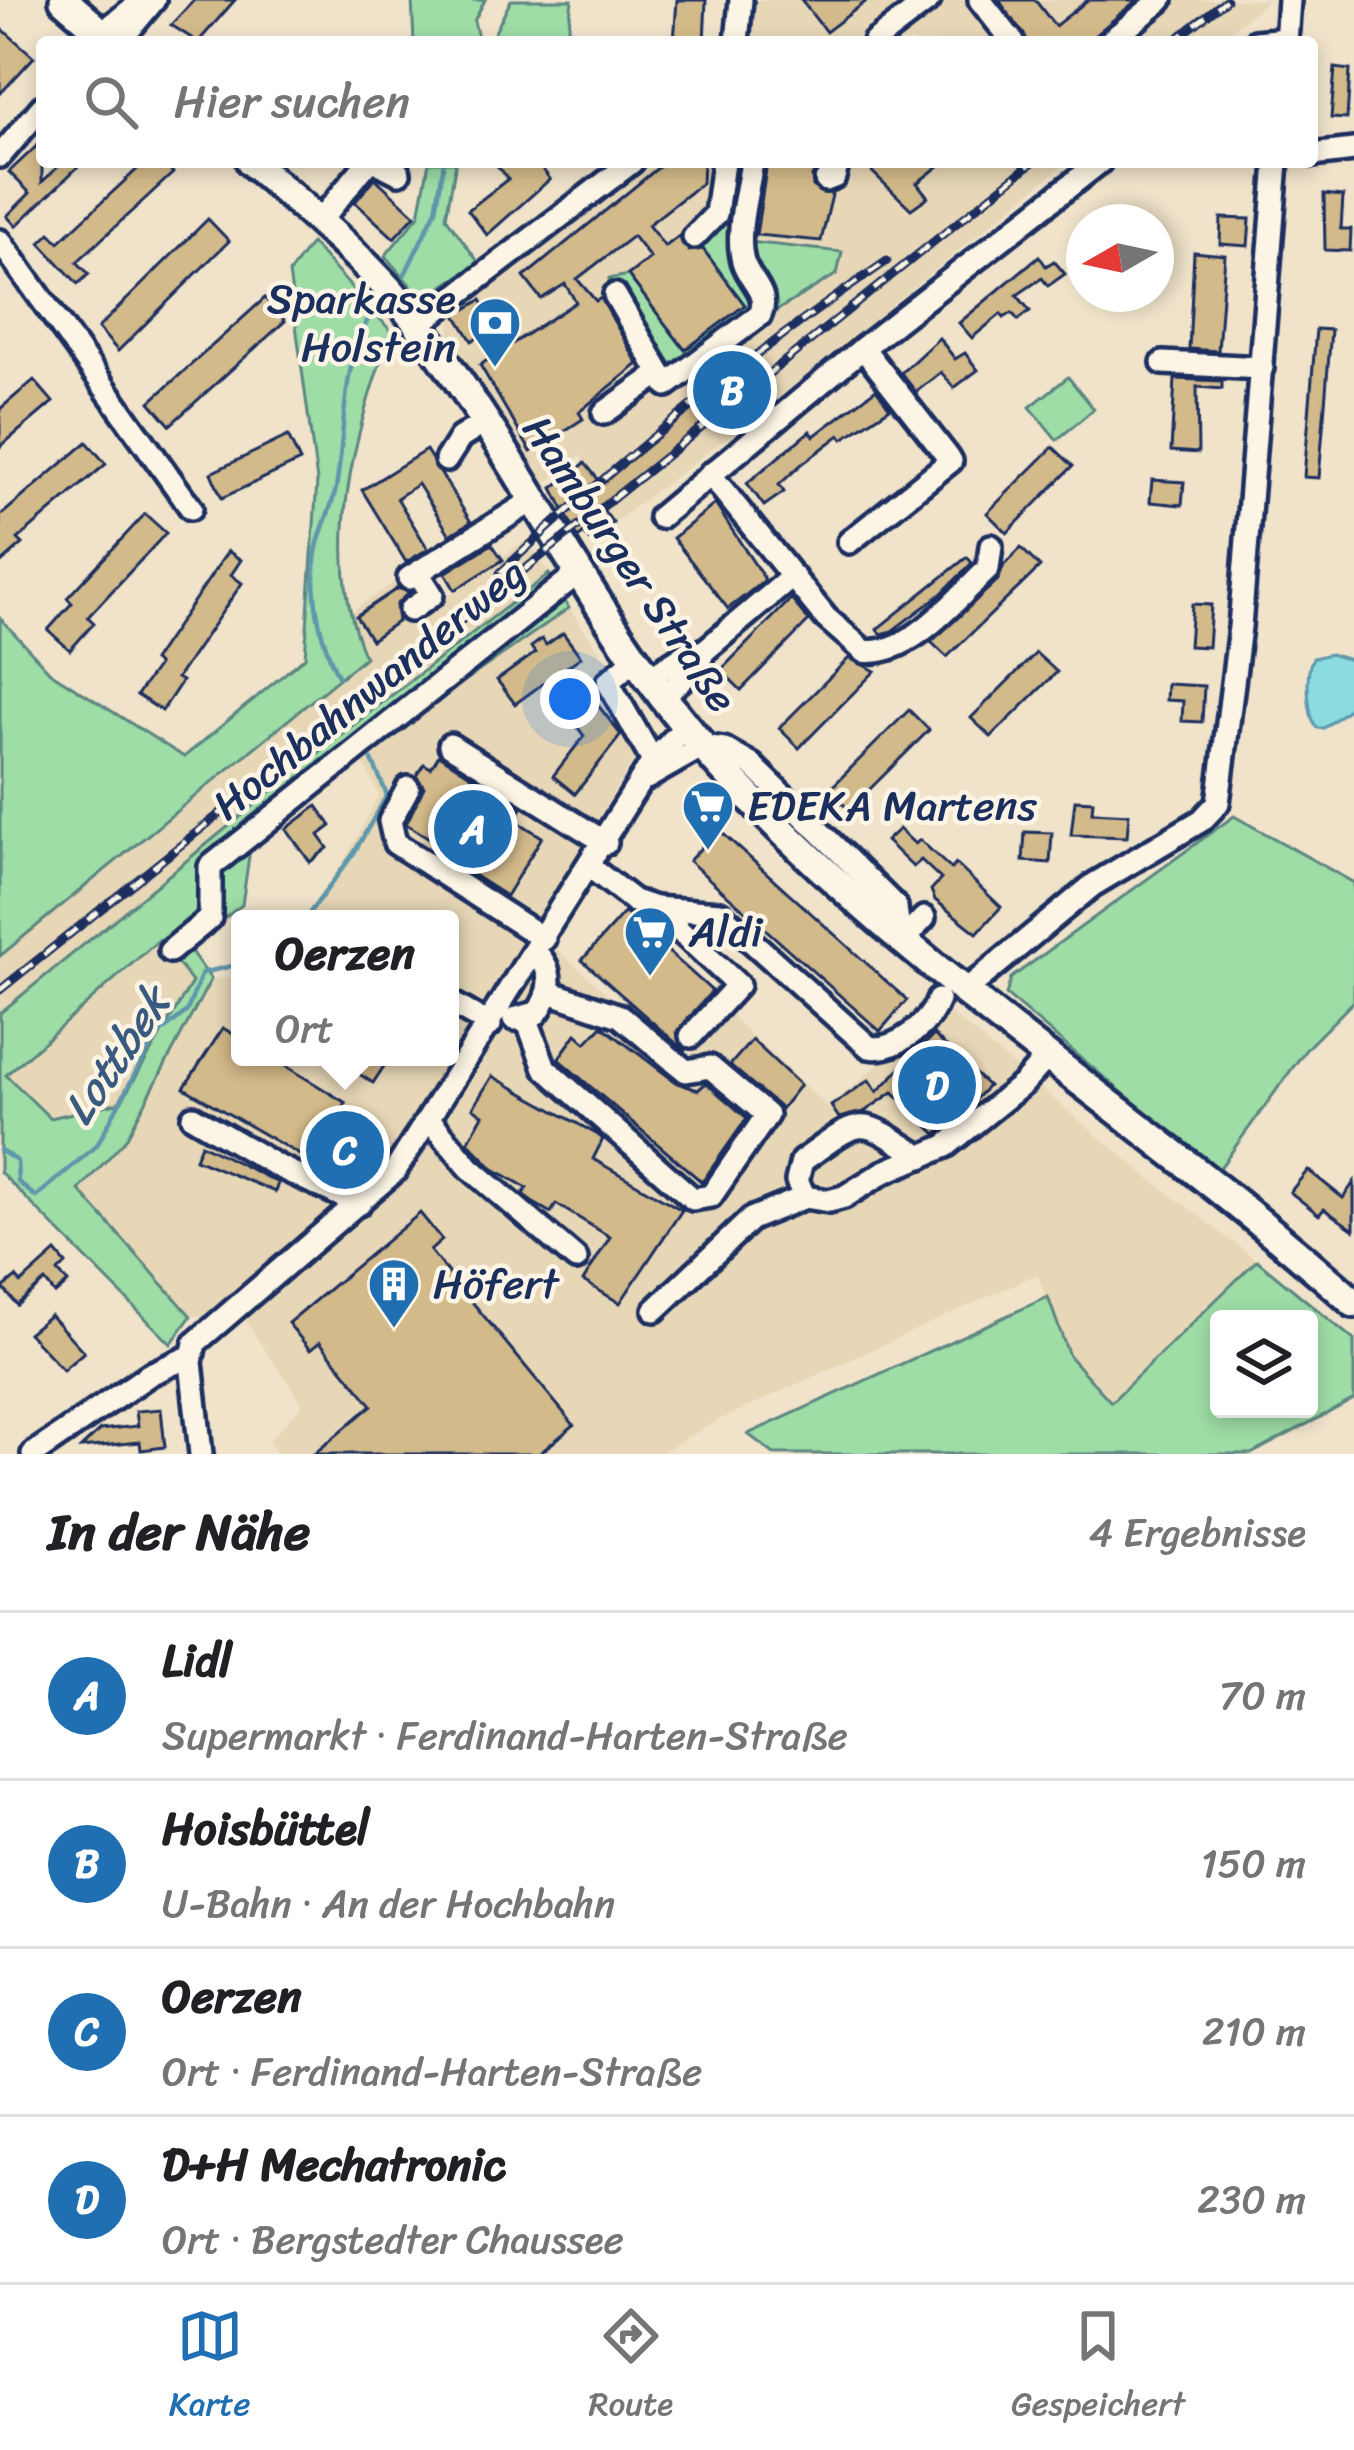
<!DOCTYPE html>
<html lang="de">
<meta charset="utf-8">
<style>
body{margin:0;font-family:Sriracha,sans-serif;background:#f6f6f6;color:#202124}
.controls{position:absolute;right:36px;bottom:36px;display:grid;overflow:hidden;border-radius:12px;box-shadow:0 6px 18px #0003}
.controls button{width:108px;height:108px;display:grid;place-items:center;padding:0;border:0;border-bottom:3px solid #e0e0e0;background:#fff;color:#202124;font:60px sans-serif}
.compass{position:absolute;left:1066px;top:204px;width:108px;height:108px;border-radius:50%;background:#fff;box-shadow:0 6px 18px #0003;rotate:261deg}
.you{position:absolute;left:570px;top:699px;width:42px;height:42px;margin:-30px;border:9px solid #fff;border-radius:50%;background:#1a73e8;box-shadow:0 0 0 18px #1a73e833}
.badge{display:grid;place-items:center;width:78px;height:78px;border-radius:50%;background:#1f6fb2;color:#fff;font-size:39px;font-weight:700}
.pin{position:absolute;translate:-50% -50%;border:6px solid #fff;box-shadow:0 3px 12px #0006}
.popup{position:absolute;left:231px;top:910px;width:228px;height:156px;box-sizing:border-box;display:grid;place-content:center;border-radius:12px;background:#fff;filter:drop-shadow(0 3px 9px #0005);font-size:39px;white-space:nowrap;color:#757577}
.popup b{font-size:45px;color:#202124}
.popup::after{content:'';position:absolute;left:50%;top:100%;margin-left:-24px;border:24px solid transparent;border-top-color:#fff}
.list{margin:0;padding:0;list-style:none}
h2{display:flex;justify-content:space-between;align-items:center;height:156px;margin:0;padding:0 48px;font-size:51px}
h2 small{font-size:39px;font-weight:400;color:#757577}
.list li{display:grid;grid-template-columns:78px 1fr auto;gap:36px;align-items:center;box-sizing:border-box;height:168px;padding:0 48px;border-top:3px solid #e0e0e0}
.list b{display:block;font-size:45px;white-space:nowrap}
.list p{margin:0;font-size:39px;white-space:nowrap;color:#757577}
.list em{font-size:39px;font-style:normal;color:#757577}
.icon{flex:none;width:66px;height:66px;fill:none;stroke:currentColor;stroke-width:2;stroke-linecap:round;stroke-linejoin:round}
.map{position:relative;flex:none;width:1354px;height:1454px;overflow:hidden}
.search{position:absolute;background:#fff;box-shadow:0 6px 18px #0003;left:36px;right:36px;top:36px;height:132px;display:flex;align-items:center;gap:30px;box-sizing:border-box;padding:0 42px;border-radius:12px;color:#757577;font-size:45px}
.sheet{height:828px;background:#fff}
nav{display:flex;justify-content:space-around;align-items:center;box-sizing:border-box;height:168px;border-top:3px solid #e0e0e0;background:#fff;font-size:33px;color:#757577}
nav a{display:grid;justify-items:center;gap:6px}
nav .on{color:#1f6fb2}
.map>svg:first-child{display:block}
.built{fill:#e7d7b7}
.green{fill:#9edda6;stroke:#5c8682;stroke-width:3;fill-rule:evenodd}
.water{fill:#8adce0;stroke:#5e97ac;stroke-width:3}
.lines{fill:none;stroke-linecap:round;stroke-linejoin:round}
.stream{stroke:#5e97ac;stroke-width:4.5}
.building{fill:#d3ba8a;stroke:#1b2f5e;stroke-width:3}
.minor-casing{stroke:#1b2f5e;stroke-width:30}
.major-casing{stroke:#1b2f5e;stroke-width:36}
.minor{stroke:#fcf5e5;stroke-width:21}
.major{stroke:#fcf5e5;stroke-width:27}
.rail-casing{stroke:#1b2f5e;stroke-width:9}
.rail{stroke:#fcf5e5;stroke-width:4.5;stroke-dasharray:14;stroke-linecap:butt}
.labels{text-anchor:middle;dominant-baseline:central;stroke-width:9;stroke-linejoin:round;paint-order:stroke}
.poi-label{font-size:42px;fill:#1b2f5e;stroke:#fcf5e5;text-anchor:start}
.street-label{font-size:42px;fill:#1b2f5e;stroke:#fcf5e5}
.water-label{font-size:45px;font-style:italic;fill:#375a7e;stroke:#fcf5e5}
</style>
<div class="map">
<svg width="1354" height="1454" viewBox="0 0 1354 1454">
<rect width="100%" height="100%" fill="#f0e3ca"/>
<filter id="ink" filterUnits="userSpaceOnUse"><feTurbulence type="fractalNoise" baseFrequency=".00833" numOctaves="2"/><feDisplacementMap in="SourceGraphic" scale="24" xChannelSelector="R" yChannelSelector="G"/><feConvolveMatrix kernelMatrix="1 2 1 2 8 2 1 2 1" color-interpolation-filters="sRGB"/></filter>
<g filter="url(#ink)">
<!-- built -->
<g class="built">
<polygon points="743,0 1268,0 1216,42 739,42"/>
<polygon points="659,162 727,162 721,224 745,305 685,350 628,275 684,380 766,317 837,274 841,252 739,241 747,162 1067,162 757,415 590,541 584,534 578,538 555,509 564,502 553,488 584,463 581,456 543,485 450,335 450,324 456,310"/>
<polygon points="527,539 549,574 344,732 0,1013 0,956 365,657 347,614 435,555 432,575 447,597"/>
<polygon points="569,608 644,714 647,738 532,927 684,1063 727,1012 828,1108 944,1008 1150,1179 1257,1260 1110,1403 1069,1356 1037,1274 717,1421 659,1454 278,1454 268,1442 303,1404 240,1314 191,1316 79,1190 126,1139 211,979 240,977 240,1057 450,1057 450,919 303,919 346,858 379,795 359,755"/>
<polygon points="160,939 192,982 121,1102 50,1118 5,1075"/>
</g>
<!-- green -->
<g class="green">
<polygon points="412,0 485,0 474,21 479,42 414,42"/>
<polygon points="511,0 572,0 567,42 490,42"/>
<polygon points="429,162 456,162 446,217 479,263 428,296 417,293 385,256 419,215"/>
<polygon points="727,162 747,162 739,241 842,252 837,274 766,317 684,381 609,279 628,275 685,350 744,305 702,248 721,224"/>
<path d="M311 243 391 331C354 435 320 551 365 657L0 956V618L50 672 184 757 305 657 317 481 289 273Z"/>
<polygon points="1068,377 1094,409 1057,440 1030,407"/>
<path d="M549 574 569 608 359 755 251 842 242 905 187 946 211 979 126 1139 79 1190 191 1316 171 1344 0 1172V1013L344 732ZM159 940 192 982 121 1102 50 1118 6 1075Z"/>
<polygon points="1234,816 1354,883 1354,1001 1307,1048 1217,1172 1006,995 1011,978"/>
<path d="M1257 1260 1354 1340V1399L1251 1454H774L748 1434 1048 1297 1069 1356 1111 1402ZM1219 1319H1309V1409H1219Z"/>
</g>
<!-- water -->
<path class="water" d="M1330 654 1354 661V705L1324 728H1317C1307 715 1305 671 1313 658Z"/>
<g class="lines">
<!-- stream -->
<g class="stream">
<polyline points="405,274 436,210 444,162"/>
<path d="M338 676C321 642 311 599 315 559 317 535 331 512 336 488 347 424 339 368 374 308"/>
<polyline points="305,919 354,853 387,795 372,760"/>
<polyline points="0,1150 17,1161 18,1182 36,1197 97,1145 154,1038 187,1011 202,973 240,964"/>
</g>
</g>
<!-- building -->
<g class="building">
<polygon points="194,0 235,0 198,42 171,25"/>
<polygon points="677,0 706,0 704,42 674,42"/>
<polygon points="801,0 868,0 826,32"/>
<polygon points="999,0 1035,0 1055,26 1088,0 1137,0 1087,42 1028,42"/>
<polygon points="0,27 34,57 0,94"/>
<polygon points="1335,68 1350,70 1347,119 1331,118"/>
<polygon points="42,141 42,182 63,162 83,162 16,226 7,216 30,193 9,172"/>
<polygon points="145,162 163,162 173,173 77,262 89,274 78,284 40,243 50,233 59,242"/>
<polygon points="494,162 537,162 550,179 487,235 468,210 508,179"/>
<polygon points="665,162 703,162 702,183 648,225 665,247 679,236 689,251 703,249 745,305 685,350 628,275 650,258 633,236 577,279 596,301 601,298 638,364 579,412 583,419 531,452 480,365 576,302 565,284 541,299 524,277"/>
<polygon points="862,162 944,162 917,183 928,197 911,209"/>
<polygon points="767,163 819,167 812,176 813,186 832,195 821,241 756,235"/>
<polygon points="375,178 415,215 394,238 355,202"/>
<polygon points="1324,194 1343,196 1341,229 1351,229 1350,251 1325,250"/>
<polygon points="1221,218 1250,219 1248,246 1220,244"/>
<polygon points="208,219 229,241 118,351 98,328"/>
<polygon points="1194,252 1225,255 1218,351 1189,349"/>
<polygon points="1039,256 1046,266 1054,261 1065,274 1048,286 1042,278 1017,295 1030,311 1018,320 1012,313 1004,318 1001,314 972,338 959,323"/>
<polygon points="265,298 285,321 170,425 150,402"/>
<polygon points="481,300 497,326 472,341 456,315"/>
<polygon points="1316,329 1331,330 1319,478 1304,477"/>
<polygon points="939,338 955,359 965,353 978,370 954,388 941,372 916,392 901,373"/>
<polygon points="1175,379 1222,381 1222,389 1197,387 1198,453 1171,451"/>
<polygon points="34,380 53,402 0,447 0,409"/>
<polygon points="876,389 890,408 843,439 840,435 802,464 779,485 784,492 764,506 747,483 810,431 814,436"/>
<polygon points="706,399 718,413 600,506 613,523 590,541 584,533 578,538 553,488 585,463 601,483"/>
<polygon points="288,436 300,461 222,498 211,473"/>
<polygon points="87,442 106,464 18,539 23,544 0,564 0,516"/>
<polygon points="1053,447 1073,466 1007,533 987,513"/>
<polygon points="426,450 471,522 450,535 418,484 397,498 428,549 406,562 362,490"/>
<polygon points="1152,480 1184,482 1182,505 1150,502"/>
<polygon points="715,504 765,580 728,609 673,538"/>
<polygon points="145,514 166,533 88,617 94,623 70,650 48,630 72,603 67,598"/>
<polygon points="492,544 503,560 455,590 445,573"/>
<polygon points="1021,548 1040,567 947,657 931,642 998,580 1004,565"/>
<polygon points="228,551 241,560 231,575 242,583 177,678 182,681 162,711 137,695 158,665 153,661"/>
<polygon points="967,557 972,563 941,594 892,631 882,634 877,629"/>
<polygon points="398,588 408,593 396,605 398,621 371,640 356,616"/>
<polygon points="791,599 809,621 741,690 721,670"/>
<polygon points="1192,604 1211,605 1208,647 1189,646"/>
<polygon points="563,633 581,657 568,666 621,735 575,794 553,776 584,736 545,682 515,704 497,680 535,653 531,647 542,639 546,645"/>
<polygon points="1036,653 1057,672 991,737 971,718"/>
<polygon points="849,658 875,671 799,748 779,728"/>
<polygon points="1167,684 1204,686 1202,722 1182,721 1183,701 1166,700"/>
<polygon points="909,710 929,730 849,810 829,790"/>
<polygon points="439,755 522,808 515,820 542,837 506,896 442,855 446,848 406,824 424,787 416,776 424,764 431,768"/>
<polygon points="1075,800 1093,801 1092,812 1129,814 1127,837 1071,835"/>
<polygon points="317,806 331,826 319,835 328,848 310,862 286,829"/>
<polygon points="718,829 907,1000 880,1031 689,861"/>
<polygon points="899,829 915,844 920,840 951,869 956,864 1001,907 977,933 935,900 931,890 941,879 921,860 913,867 886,841"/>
<polygon points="1025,832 1052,833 1050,863 1023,861"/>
<polygon points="624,913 658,932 653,938 712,991 677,1032 685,1051 582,960"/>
<polygon points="602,1026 677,1083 698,1090 706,1083 747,1118 702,1182 558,1059 576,1034 586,1043"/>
<polygon points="223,1028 240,1038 240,1057 271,1057 346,1103 340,1112 372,1132 343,1180 184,1088"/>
<polygon points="934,1035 988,1086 958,1117 936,1134 893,1092 864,1112 839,1118 831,1106 869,1080 877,1092"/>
<polygon points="752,1040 800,1085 781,1109 730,1065"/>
<polygon points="333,1057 390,1057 373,1083"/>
<polygon points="492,1076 598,1135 603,1139 593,1159 682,1210 620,1303 583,1281 610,1237 556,1204 551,1213 532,1202 523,1194 527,1188 494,1169 468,1142 483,1115 473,1108"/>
<polygon points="201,1144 278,1183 275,1192 195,1159"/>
<polygon points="1308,1170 1343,1198 1354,1182 1354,1230 1324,1209 1319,1215 1290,1192"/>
<polygon points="420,1213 442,1240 430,1251 574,1425 539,1454 314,1454 372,1405 320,1342 310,1350 288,1323"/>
<polygon points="56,1252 66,1264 58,1272 68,1283 55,1294 45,1281 17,1305 3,1288 16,1277 21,1283"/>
<polygon points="50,1315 84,1352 63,1370 28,1333"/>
<polygon points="161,1409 165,1447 141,1450 140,1442 81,1448 100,1430 138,1426 136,1411"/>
</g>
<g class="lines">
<!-- minor casing -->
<g class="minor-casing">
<g id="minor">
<polyline points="980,0 1013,42"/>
<polyline points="91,42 143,0"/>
<polyline points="119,42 154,0"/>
<polyline points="737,42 741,0"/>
<polyline points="874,42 929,0"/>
<polyline points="1109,42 1161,0"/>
<polyline points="1255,42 1286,39"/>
<polyline points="1286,42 1289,0"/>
<polyline points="1312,155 1354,150"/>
<polyline points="0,156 42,107"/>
<polyline points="377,162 399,173"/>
<polyline points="826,180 834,177 838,162"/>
<polyline points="319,222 368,162"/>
<polyline points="694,237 716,214 723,162"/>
<polyline points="0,241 191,508"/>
<path d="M615 295 667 385 760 315C770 292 749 282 743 261 735 232 748 191 752 162"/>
<polyline points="418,325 632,162"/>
<polyline points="1163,363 1262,368"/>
<polyline points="604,413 660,373"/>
<polyline points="446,460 460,438 484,423"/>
<path d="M710 474 826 618 864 651C910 657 957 598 988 569L991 546"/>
<polyline points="660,517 863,348 1100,162"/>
<polyline points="849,542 951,461 863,348"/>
<polyline points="409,578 532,501"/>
<polyline points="410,610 432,595 418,573"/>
<polyline points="636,658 608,682 653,761"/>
<polyline points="650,677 689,652 703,652 793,576"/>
<polyline points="663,696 699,665 703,652"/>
<polyline points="450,745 606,843"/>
<polyline points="647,778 703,746 724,749 752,765 896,907 899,933"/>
<polyline points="408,788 390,821 395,843 544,939"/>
<polyline points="590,867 634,901 655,908 738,985 691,1036"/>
<path d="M655 908 720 913 869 1047C895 1052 929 1025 938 1000"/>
<polyline points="905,938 924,918"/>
<polyline points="170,951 210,918 210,867 578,573"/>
<polyline points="966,990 1093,885 1202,820 1218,803 1240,627 1277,162"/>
<polyline points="450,1002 490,1025"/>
<polyline points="519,1018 529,1025 545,1068 693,1199 711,1196 767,1115 710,1067 686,1071 620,1016 549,992"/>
<path d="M514 1019 537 1013C551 995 555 970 536 953"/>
<polyline points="193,1117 277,1166 359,1204"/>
<polyline points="429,1119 470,1168 576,1259"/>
<path d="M805 1197 797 1181 802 1161C864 1117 857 1115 921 1157"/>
<polyline points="655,1310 751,1219 805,1197 829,1201 844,1197 884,1172 946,1146 1023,1084 1047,1057"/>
<polyline points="33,1454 150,1374 191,1356"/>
<polyline points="201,1454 191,1362 195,1343 395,1171 653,761 686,726"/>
</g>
</g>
<!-- major casing -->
<g class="major-casing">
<g id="major">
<polyline points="64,0 112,42"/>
<path d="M251 162C310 213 373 265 420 327 522 462 593 620 705 749 892 964 1143 1113 1354 1303"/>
</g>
</g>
<!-- minor -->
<use href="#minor" class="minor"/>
<!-- major -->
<use href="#major" class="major"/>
<!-- rail casing -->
<g class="rail-casing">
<g id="rail">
<polyline points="1173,42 1226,0"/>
<path d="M500 573C621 458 749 355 887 261"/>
<polyline points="0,990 1033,162"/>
</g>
</g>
<!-- rail -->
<use href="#rail" class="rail"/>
</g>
</g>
<!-- icons -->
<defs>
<g id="bank-pin" transform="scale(2.7)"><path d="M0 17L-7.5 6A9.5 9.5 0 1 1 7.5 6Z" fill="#1f6fb2" stroke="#fcf5e5"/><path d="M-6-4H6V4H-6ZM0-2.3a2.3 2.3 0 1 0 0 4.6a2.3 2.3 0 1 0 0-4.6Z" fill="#fff"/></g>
<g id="supermarket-pin" transform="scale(2.7)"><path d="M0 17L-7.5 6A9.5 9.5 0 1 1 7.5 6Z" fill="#1f6fb2" stroke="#fcf5e5"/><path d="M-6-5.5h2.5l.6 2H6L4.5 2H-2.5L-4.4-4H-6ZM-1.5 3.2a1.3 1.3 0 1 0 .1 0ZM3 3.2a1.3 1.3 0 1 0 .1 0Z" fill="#fff"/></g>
<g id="building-pin" transform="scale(2.7)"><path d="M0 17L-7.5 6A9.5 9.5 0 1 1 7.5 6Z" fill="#1f6fb2" stroke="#fcf5e5"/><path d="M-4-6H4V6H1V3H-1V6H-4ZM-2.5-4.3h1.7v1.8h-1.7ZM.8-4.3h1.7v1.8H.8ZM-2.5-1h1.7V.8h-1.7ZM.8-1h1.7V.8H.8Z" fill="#fff"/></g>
</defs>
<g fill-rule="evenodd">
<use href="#bank-pin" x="495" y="323"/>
<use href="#supermarket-pin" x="708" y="806"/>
<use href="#supermarket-pin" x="650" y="932"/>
<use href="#building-pin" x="394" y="1284"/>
</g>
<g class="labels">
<!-- poi labels -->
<g class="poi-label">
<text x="456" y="299" text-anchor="end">Sparkasse<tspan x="456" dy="48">Holstein</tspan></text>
<text x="747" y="806">EDEKA Martens</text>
<text x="689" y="932">Aldi</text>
<text x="433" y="1284">Höfert</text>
</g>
<!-- street labels -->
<g class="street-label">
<text transform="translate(630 564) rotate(56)">Hamburger Straße</text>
<text transform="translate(369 689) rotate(-39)">Hochbahnwanderweg</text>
</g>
<!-- water labels -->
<g class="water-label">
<text transform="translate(116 1056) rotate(-56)">Lottbek</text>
</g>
</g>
</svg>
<div class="controls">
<button><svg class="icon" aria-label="layers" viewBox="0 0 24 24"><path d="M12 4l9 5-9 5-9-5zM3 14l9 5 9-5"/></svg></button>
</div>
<svg class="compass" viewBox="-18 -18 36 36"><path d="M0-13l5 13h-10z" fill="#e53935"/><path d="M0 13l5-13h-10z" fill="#757577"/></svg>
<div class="you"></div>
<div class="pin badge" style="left:473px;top:829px">A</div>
<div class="pin badge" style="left:732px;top:390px">B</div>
<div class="pin badge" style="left:345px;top:1150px">C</div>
<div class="popup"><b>Oerzen</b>Ort</div>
<div class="pin badge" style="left:937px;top:1085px">D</div>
<div class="search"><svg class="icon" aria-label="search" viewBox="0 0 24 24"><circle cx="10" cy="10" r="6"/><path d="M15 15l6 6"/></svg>Hier suchen</div>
</div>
<section class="sheet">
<h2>In der Nähe<small>4 Ergebnisse</small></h2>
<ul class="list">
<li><span class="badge">A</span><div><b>Lidl</b><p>Supermarkt · Ferdinand-Harten-Straße</p></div><em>70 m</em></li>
<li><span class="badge">B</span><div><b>Hoisbüttel</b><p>U-Bahn · An der Hochbahn</p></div><em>150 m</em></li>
<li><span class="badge">C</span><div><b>Oerzen</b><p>Ort · Ferdinand-Harten-Straße</p></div><em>210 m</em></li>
<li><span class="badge">D</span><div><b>D+H Mechatronic</b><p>Ort · Bergstedter Chaussee</p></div><em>230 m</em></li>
</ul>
</section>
<nav>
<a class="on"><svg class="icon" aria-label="map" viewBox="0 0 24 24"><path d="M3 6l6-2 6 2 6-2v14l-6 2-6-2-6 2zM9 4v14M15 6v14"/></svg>Karte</a>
<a><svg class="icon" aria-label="directions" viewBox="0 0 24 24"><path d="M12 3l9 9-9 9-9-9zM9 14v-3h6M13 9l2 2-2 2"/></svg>Route</a>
<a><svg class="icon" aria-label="saved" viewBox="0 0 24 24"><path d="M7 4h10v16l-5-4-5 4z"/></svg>Gespeichert</a>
</nav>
